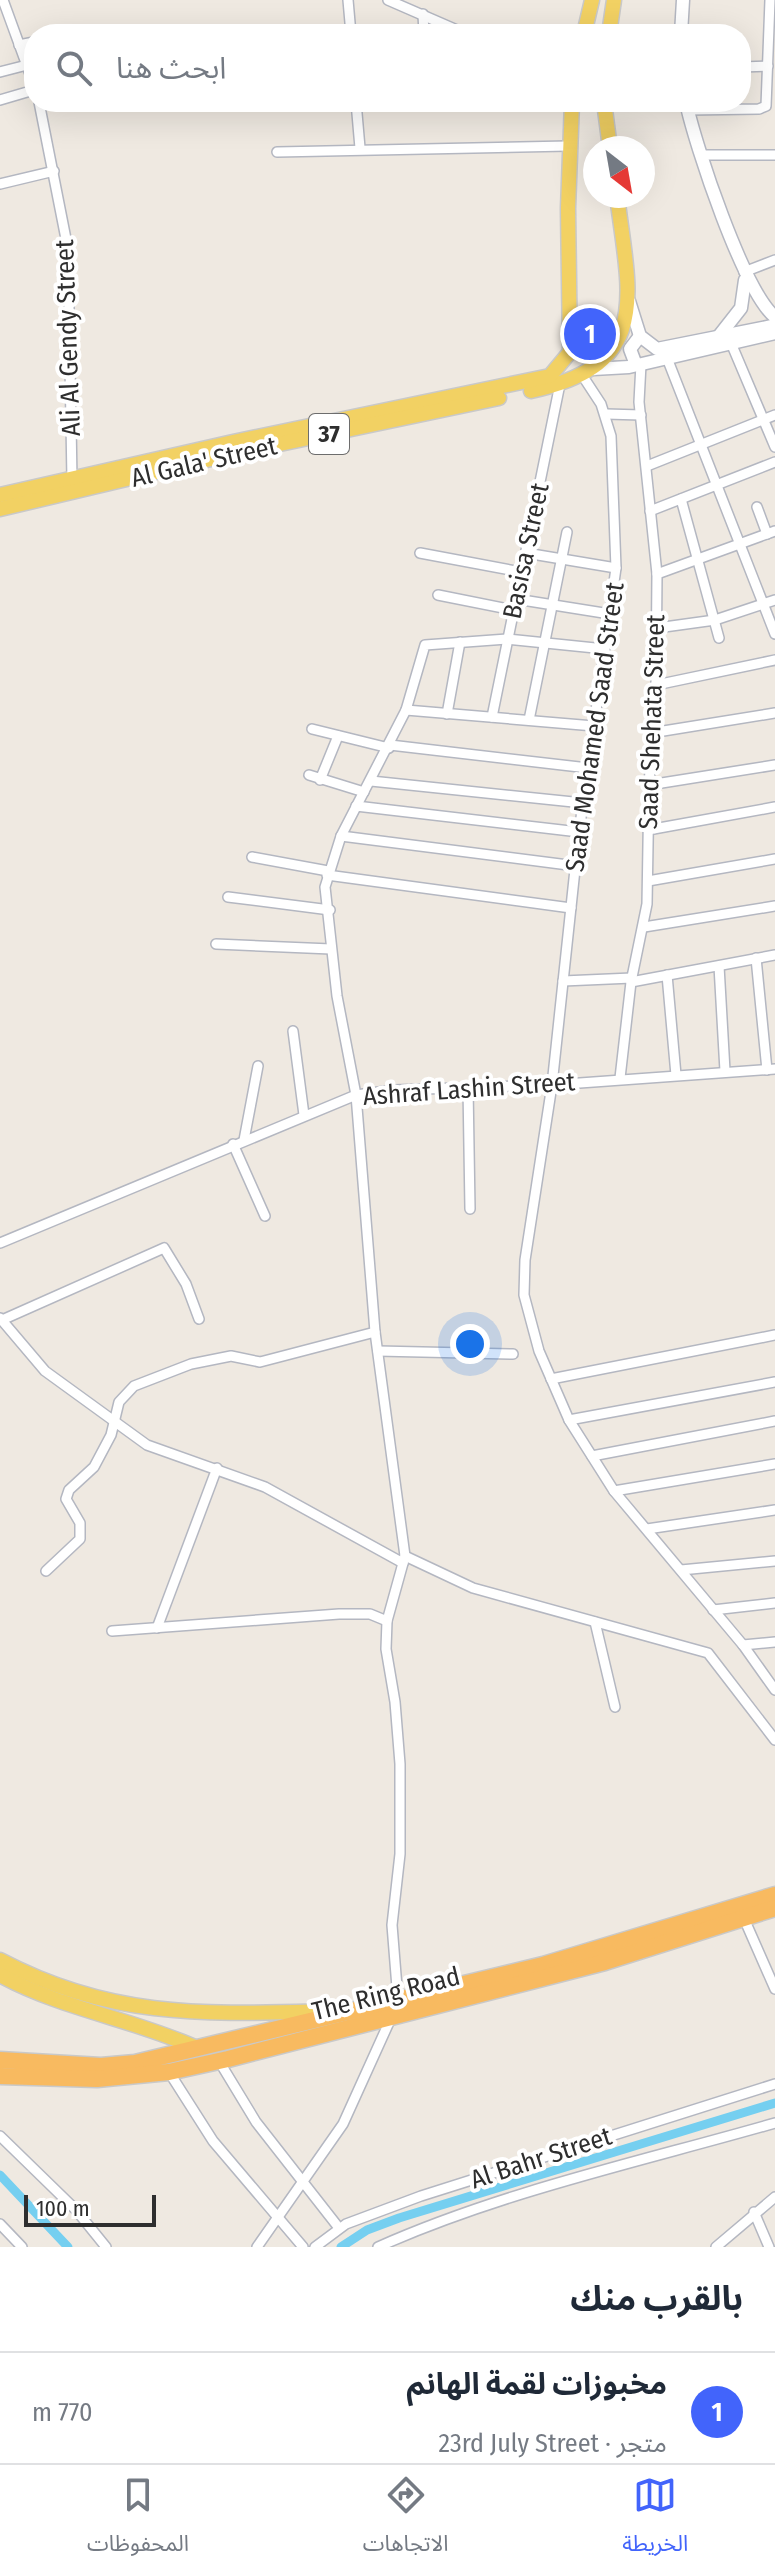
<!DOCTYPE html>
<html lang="ar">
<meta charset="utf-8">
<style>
body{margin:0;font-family:"Fira Sans Condensed","Noto Sans Arabic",sans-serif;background:#f6f6f7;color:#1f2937;direction:rtl}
.compass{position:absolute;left:583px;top:136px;width:72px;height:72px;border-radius:50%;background:#fff;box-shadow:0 8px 32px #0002;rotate:149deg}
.scale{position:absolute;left:24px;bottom:20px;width:132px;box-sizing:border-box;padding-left:8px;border:4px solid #2e2e2e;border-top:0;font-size:22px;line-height:28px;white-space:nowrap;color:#2e2e2e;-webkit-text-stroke:6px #fff;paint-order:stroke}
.you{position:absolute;left:470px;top:1344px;width:28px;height:28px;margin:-20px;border:6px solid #fff;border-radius:50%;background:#1a73e8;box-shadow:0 0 0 12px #1a73e833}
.badge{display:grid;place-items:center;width:52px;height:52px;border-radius:50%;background:#4264fb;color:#fff;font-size:26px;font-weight:700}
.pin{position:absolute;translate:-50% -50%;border:4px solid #fff;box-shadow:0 2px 8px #0006}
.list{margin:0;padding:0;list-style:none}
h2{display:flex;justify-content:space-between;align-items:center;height:104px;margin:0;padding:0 32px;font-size:34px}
h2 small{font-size:26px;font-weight:400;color:#747a83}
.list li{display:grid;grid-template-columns:52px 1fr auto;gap:24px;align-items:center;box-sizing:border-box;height:112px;padding:0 32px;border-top:2px solid #e0e1e3}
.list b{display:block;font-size:30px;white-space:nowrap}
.list p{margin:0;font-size:26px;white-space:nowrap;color:#747a83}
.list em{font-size:26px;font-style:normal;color:#747a83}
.icon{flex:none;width:44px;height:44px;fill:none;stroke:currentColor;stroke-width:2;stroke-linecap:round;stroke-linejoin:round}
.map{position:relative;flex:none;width:775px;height:2247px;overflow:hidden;direction:ltr}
.search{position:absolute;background:#fff;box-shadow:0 8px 32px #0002;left:24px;right:24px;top:24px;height:88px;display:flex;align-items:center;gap:20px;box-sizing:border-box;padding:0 28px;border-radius:32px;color:#747a83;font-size:30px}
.sheet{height:216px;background:#fff}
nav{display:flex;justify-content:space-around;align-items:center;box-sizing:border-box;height:112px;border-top:2px solid #e0e1e3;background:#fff;font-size:22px;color:#747a83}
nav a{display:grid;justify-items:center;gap:4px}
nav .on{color:#4264fb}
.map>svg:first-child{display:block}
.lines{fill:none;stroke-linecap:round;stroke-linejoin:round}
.canal{stroke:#75cff0;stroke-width:9}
.minor-casing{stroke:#b4b7c1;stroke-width:12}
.tertiary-casing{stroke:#b4b7c1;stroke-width:15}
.primary-casing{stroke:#c9c9c9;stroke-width:17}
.trunk-casing{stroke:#c9c9c9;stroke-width:19}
.minor{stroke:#fff;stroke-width:9}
.tertiary{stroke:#fff;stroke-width:12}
.primary{stroke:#f2d163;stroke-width:14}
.trunk{stroke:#f8ba60;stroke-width:16}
.labels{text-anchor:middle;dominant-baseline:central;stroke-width:8;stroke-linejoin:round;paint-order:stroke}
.shield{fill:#fff;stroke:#6d6d6d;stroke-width:2}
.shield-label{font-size:24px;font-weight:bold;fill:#2e2e2e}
.street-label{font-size:26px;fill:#2e2e2e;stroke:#fff}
</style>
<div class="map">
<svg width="775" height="2247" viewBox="0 0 775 2247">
<rect width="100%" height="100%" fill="#efe9e1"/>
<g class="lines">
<!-- canal -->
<g class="canal">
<polyline points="0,2175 68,2247"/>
<polyline points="341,2247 367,2230 399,2218 775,2103"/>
</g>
<!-- minor casing -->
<g class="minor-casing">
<g id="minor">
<polyline points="3,0 34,85"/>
<polyline points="348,0 351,34"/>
<polyline points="388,0 466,34"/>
<polyline points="423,14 424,34"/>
<polyline points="68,34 69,34"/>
<polyline points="19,45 34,42"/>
<polyline points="741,67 768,66"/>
<polyline points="0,72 27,65"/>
<polyline points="0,100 34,90"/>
<polyline points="39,102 68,249 72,480"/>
<polyline points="356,102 360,148"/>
<polyline points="688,110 759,109 766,106 770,0"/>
<polyline points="277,152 568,146"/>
<polyline points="703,155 775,155"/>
<polyline points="0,184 54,171"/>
<polyline points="744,272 775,260"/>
<polyline points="731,343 775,447"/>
<polyline points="667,358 775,634"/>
<polyline points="582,375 601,404 611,436 616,568 579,832 552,1085 525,1260 524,1295 539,1351 569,1420 614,1491 743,1645 775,1690"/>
<polyline points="606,414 641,415"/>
<polyline points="647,466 775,415"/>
<polyline points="681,499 719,638"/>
<polyline points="757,507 767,534"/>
<polyline points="650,511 775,462"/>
<polyline points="420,553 521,572"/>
<polyline points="526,553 616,568"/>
<polyline points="657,574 775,531"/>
<polyline points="438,595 513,610"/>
<polyline points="516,599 610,614"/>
<polyline points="657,628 715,620 775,600"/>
<polyline points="656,685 775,660"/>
<polyline points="406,710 594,726"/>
<polyline points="447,714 460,642"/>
<polyline points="492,717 560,384"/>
<polyline points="529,720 567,532"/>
<polyline points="312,729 389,748"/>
<polyline points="651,733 775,713"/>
<polyline points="390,745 588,768"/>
<polyline points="309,775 364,792"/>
<polyline points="320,780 338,736"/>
<polyline points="371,781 583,803"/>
<polyline points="649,785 775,765"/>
<polyline points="356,806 579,832"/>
<polyline points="648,830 775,807"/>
<polyline points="341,836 576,866"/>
<polyline points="252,857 328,871"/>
<polyline points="327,875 571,908"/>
<polyline points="648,881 775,859"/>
<polyline points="228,897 330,910"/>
<polyline points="644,927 775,906"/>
<polyline points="216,944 331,949"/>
<polyline points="756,958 767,1070"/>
<polyline points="719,966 725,1071"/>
<polyline points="667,975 676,1075"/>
<polyline points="563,981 632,978"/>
<polyline points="631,982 775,955"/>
<polyline points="293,1031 304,1115"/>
<polyline points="620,1078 631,982 647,904 649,785 656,685 657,574 639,402 641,364"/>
<polyline points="468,1087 470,1209"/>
<polyline points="244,1140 258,1066"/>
<polyline points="233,1144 265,1216"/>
<polyline points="0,1243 356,1095 394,1090 552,1085 775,1069"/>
<polyline points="0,1318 45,1371 147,1445 265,1487 403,1563"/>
<polyline points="2,1320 164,1248 186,1284 199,1319"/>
<polyline points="378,1351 513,1354"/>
<polyline points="551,1379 775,1335"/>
<polyline points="569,1420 775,1382"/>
<polyline points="592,1456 775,1421"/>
<polyline points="614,1491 775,1464"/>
<polyline points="647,1529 775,1510"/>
<polyline points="405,1556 473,1588 708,1653 775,1740"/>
<polyline points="681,1570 775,1561"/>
<polyline points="46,1571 80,1539 80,1523 66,1499 69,1490 94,1467 111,1435 119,1402 134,1386 191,1364 231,1356 260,1362 375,1332"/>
<polyline points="713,1610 775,1603"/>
<polyline points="595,1622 615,1707"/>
<polyline points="157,1628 217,1468"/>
<polyline points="112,1631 339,1614 370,1614 387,1621"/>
<polyline points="743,1645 775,1642"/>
<polyline points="742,1914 775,1989"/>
<polyline points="398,2000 392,1925 400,1854 400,1764 395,1702 386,1649 387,1621 405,1556 375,1332 356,1095 337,996 325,887 341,836 406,710 425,645 507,639 605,649"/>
<polyline points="219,2061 256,2122 339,2228"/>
<polyline points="169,2072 213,2141 303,2247"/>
<polyline points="0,2136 76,2210 106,2247"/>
<polyline points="754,2212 769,2247"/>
<polyline points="0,2224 22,2247"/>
<polyline points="257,2247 343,2124 391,2018"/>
<polyline points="315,2247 346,2224 421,2196 775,2084"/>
<path d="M378 2247C504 2191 643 2161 775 2123"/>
<polyline points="716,2247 775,2197"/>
</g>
</g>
<!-- tertiary casing -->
<g class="tertiary-casing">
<g id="tertiary">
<polyline points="681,34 683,0"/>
<path d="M686 102C695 145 744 292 775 317"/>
<polyline points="629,301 640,336 657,349 772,326"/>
<polyline points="719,336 741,308 745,280"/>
<polyline points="636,365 630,349 640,336"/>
<polyline points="593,369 629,367 775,333"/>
</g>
</g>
<!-- primary casing -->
<g class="primary-casing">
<g id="primary">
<polyline points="584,34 592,0"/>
<polyline points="609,34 614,0"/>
<polyline points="604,102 610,148"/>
<path d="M571 337C588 351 606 346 618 329"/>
<path d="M531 391C654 365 629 293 617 196"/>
<polyline points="0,495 233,442 550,376 570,352 568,208 572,102"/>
<polyline points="0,509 236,453 499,398"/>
<path d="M0 1960C114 2020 209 2014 333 2011"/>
<path d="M0 1975C62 2009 133 2019 197 2048"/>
</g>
</g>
<!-- trunk casing -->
<g class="trunk-casing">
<g id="trunk">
<polyline points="0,2060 101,2066 135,2063 543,1965 775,1895"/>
<polyline points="0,2076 97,2079 169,2072 228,2059 605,1962 775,1908"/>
</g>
</g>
<!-- minor -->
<use href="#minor" class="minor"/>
<!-- tertiary -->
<use href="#tertiary" class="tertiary"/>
<!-- primary -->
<use href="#primary" class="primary"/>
<!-- trunk -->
<use href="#trunk" class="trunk"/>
</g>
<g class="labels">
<!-- shield labels -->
<rect class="shield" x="309" y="414" width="40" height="40" rx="6"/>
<g class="shield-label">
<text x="329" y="434">37</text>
</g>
<!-- street labels -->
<g class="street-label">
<text transform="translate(68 338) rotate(-92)">Ali Al Gendy Street</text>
<text transform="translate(204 462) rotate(-13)">Al Gala' Street</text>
<text transform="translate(526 551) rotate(-78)">Basisa Street</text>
<text transform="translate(652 722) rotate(-88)">Saad Shehata Street</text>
<text transform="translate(595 727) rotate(-82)">Saad Mohamed Saad Street</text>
<text transform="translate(469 1089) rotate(-4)">Ashraf Lashin Street</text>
<text transform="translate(386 1994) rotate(-14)">The Ring Road</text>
<text transform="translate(541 2158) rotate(-18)">Al Bahr Street</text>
</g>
</g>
</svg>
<svg class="compass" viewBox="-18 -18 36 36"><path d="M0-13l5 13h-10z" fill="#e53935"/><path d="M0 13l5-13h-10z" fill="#747a83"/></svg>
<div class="scale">100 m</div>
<div class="you"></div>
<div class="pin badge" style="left:590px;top:334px">1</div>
<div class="search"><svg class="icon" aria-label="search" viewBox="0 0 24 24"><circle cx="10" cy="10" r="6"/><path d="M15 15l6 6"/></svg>ابحث هنا</div>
</div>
<section class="sheet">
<h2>بالقرب منك<small></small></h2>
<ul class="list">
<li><span class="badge">1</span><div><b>مخبوزات لقمة الهانم</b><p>متجر · 23rd July Street</p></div><em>770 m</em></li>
</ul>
</section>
<nav>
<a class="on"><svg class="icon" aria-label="map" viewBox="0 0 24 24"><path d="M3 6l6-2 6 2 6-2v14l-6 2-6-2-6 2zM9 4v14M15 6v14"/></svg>الخريطة</a>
<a><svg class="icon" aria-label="directions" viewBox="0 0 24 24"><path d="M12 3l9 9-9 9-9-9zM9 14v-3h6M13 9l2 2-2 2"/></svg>الاتجاهات</a>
<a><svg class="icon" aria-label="saved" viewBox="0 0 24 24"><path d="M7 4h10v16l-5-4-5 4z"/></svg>المحفوظات</a>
</nav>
